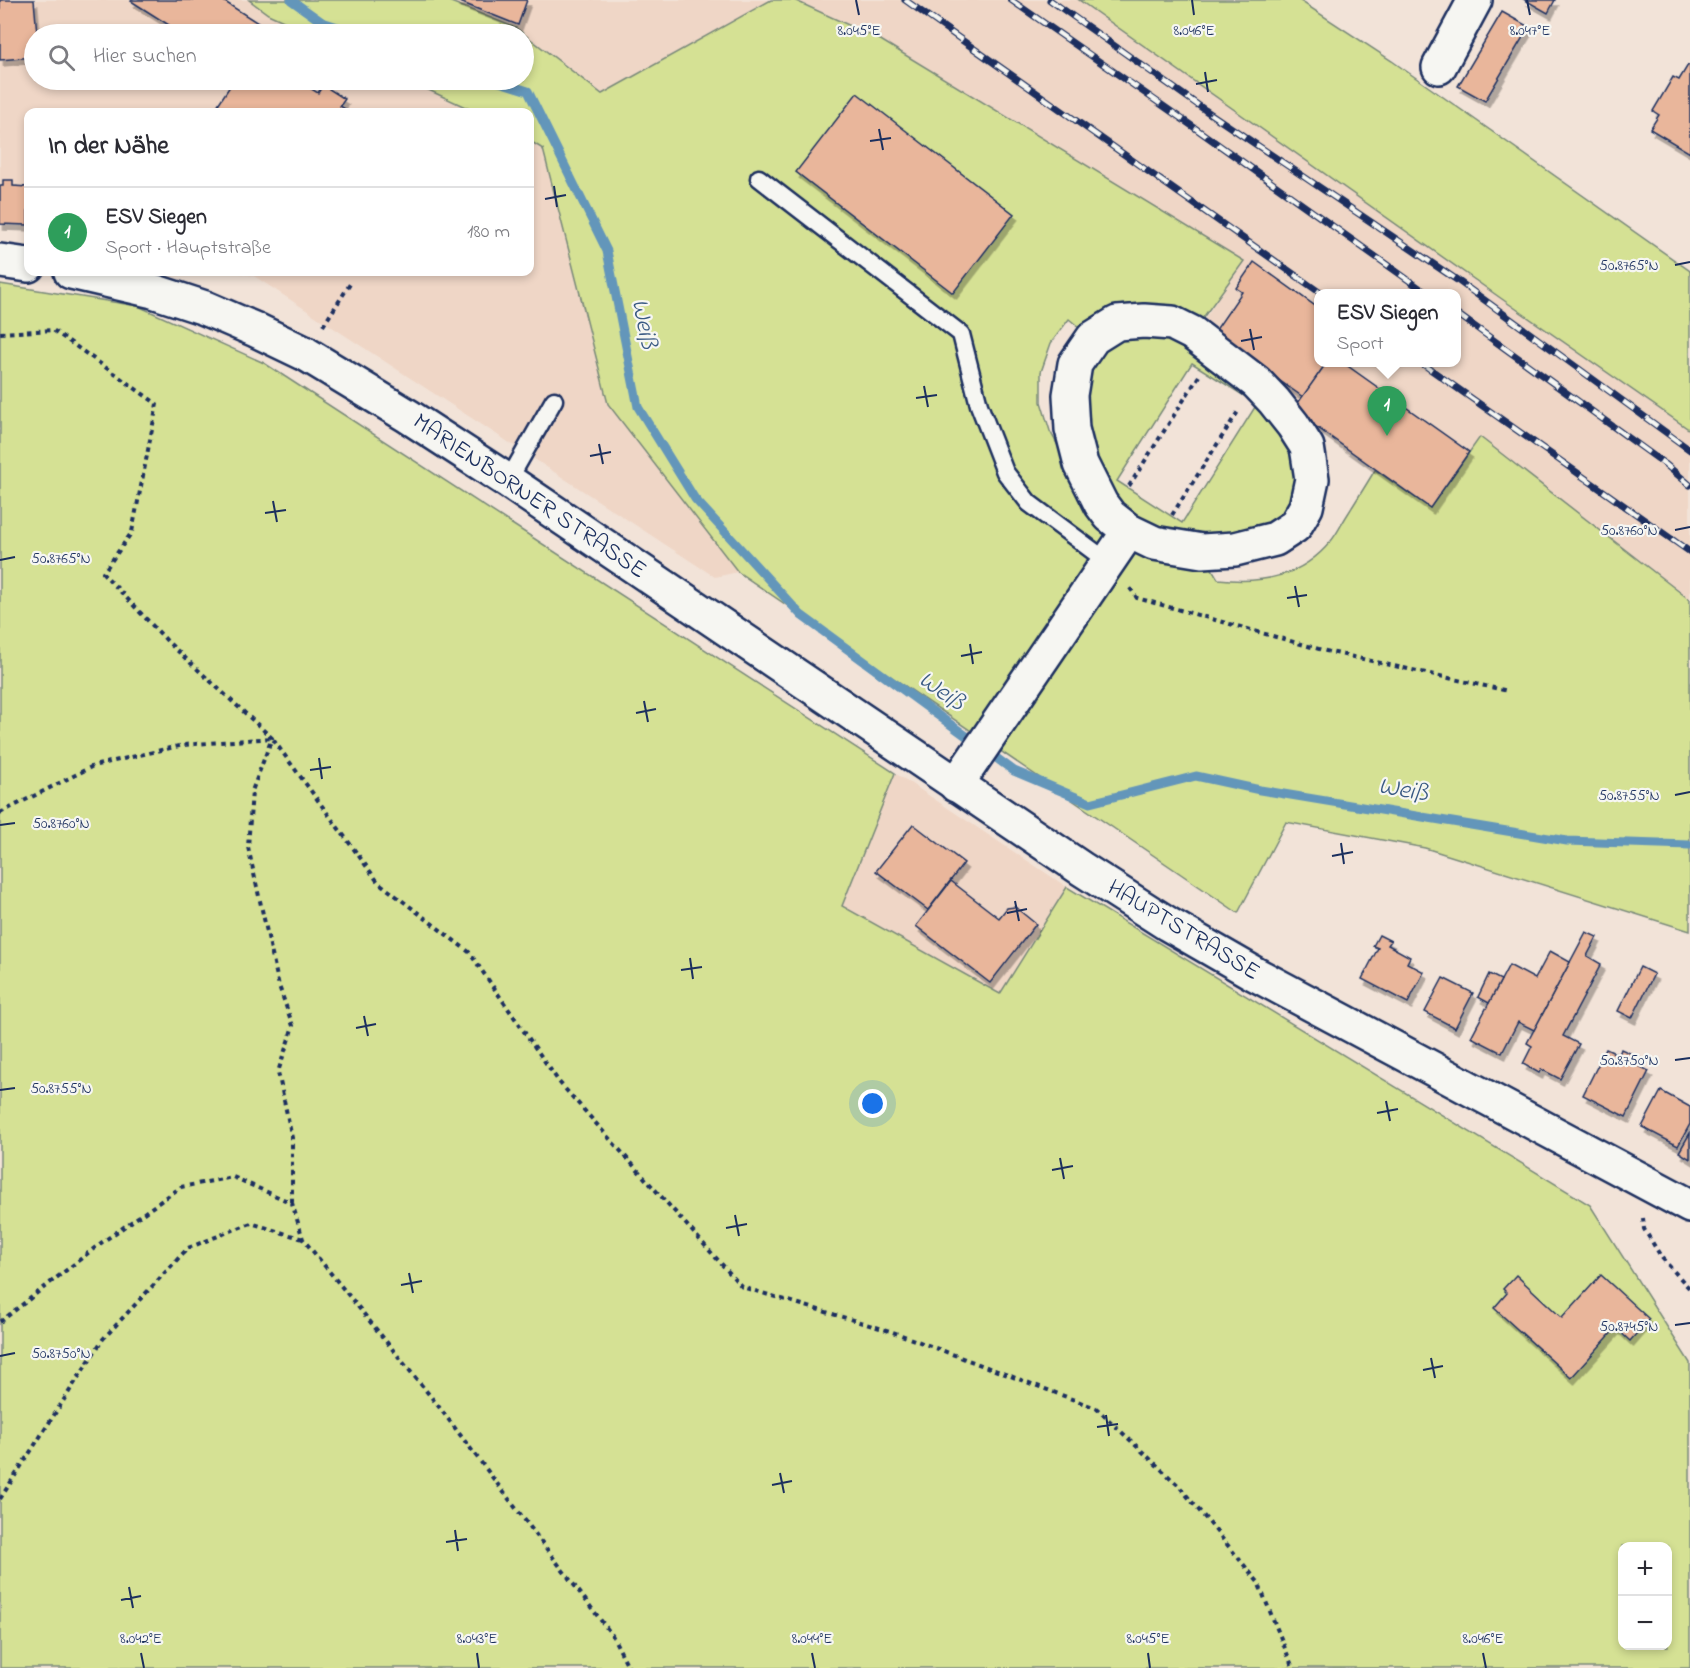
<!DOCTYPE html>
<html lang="de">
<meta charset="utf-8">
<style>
body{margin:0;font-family:"Indie Flower",sans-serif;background:#f2f2f3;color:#2b2b33}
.controls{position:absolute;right:18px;bottom:18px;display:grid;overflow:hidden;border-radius:12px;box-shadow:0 3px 9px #0003}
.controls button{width:54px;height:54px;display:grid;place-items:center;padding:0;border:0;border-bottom:2px solid #e1e1e2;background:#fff;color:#2b2b33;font:30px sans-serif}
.you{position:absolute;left:873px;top:1104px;width:21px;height:21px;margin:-15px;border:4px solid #fff;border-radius:50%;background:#1a73e8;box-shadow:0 0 0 9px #1a73e833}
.badge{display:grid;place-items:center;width:39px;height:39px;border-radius:50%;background:#1b2f5e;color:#fff;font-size:20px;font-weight:700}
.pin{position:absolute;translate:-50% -50px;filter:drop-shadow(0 2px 3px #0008)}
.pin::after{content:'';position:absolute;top:32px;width:21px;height:18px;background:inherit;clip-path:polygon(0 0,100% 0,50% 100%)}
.popup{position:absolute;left:1314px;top:289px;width:147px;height:78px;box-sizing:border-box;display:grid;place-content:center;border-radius:12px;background:#fff;filter:drop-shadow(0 2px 4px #0005);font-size:20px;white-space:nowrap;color:#7c7c81}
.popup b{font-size:22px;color:#2b2b33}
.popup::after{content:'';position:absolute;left:50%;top:100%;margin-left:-12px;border:12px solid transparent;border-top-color:#fff}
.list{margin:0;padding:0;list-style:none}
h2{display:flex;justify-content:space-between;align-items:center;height:78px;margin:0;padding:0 24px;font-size:26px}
h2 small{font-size:20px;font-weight:400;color:#7c7c81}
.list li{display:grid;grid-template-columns:39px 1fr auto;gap:18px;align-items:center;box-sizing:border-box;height:90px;padding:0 24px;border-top:2px solid #e1e1e2}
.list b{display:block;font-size:22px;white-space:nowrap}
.list p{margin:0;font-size:20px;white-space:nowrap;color:#7c7c81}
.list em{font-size:20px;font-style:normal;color:#7c7c81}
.icon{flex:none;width:33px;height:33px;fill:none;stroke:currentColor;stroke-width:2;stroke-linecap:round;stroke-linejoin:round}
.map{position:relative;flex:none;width:1690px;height:1668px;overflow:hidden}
.search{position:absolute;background:#fff;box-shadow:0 3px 9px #0003;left:24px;top:24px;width:510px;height:66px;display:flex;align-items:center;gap:15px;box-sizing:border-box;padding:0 21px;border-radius:33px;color:#7c7c81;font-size:22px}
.panel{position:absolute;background:#fff;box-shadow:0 3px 9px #0003;left:24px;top:108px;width:510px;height:168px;border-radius:12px}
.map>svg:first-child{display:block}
.built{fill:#efd6c6;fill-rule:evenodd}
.green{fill:#d5e194;stroke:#788879;stroke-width:1.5;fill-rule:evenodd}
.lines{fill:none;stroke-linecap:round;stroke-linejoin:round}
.stream{stroke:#6496ba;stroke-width:9}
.building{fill:#e9b69b;stroke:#1b2f5e;stroke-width:1.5;filter:url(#shadow)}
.service-casing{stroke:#1b2f5e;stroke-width:21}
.minor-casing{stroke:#1b2f5e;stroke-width:38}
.secondary-casing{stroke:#1b2f5e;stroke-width:38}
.path{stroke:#1b2f5e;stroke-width:4;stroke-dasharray:4.5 4.5;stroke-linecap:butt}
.service{stroke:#f6f6f2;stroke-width:16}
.minor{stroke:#f6f6f2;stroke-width:33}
.secondary{stroke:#f6f6f2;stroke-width:33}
.rail-casing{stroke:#1b2f5e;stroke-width:7}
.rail{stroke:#f6f6f2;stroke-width:4.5;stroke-dasharray:14;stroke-linecap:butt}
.ticks{fill:none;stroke:#1b2f5e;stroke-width:2}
.labels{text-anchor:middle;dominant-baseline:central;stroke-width:4.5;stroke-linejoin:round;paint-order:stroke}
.street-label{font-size:24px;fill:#1b2f5e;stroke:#f6f6f2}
.water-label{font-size:26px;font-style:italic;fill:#3a5a84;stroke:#f6f6f2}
.ticks-label{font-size:15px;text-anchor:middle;fill:#1b2f5e;stroke:#f6f6f2;stroke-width:4.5;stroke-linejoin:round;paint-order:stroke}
</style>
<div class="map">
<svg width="1690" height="1668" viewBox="0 0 1690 1668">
<defs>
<filter id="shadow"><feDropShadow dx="3.5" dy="6" stdDeviation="0" flood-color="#0004"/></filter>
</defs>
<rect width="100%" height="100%" fill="#f2e3d8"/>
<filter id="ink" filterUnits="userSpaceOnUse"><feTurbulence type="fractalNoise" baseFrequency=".0167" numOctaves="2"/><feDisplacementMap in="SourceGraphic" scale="12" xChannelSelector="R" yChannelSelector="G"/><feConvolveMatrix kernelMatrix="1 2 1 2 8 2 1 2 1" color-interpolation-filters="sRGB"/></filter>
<g filter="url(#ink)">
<!-- built -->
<g class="built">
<polygon points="0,0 249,0 268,14 312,34 34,34 34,80 407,80 476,112 28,112 28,225 0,224"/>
<polygon points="446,0 771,0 602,94 516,28"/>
<path d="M794 0H1079L1509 304 1690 430V600L1480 438 1430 508 1190 341 1243 261 879 39ZM1318 294H1456V362H1318Z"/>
<polygon points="530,141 543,149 608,404 738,572 715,577 254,276 236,272 530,272"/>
<polygon points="895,773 1067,887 1000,994 841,906"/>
</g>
<!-- green -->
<g class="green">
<path d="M249 0H446L516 28 602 94 771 0H794L879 39 1244 261 1192 333 1307 447 1295 526 1202 552 1218 579C1262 584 1302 577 1331 541 1337 534 1341 525 1346 517 1356 501 1366 485 1375 470L1430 508 1480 437 1690 600V931L1425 848 1286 822 1238 913 738 572 608 404 543 149 530 141V112H476L407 80H524V34H312L268 14ZM1069 319 1092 338 1072 429 1070 468 1050 431 1041 402V372L1051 343ZM1192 363 1257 404 1182 523 1117 481Z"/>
<polygon points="1079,0 1299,0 1392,61 1690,271 1690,430 1509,304"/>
<path d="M0 284 138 306 264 363 895 773 842 906 1000 994 1067 887 1590 1205 1690 1363V1668H0ZM1622 1546H1668V1646H1622Z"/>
</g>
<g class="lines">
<!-- stream -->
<g class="stream">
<polyline points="291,0 322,22 360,34"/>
<polyline points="493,80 528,91 607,251 638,407 695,499 801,615 1014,771 1090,803 1196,776 1260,790 1567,841 1690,845"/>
</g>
</g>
<!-- building -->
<g class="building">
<polygon points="0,0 34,0 37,34 34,34 34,57 0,60"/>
<polygon points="132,0 222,0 258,23 251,34 183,34 131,1"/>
<polygon points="455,0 527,0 518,25"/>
<polygon points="1525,0 1555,0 1548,13"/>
<polygon points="1502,12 1529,27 1485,101 1458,86"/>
<polygon points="1688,65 1690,66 1690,153 1650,129 1659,115 1653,111 1673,77 1679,80"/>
<polygon points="234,80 297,80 318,93 323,85 345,99 340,106 350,112 213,112"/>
<polygon points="857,93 1014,214 953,293 796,172"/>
<polygon points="3,180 13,180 13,186 28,187 28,225 0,224 0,186 3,186"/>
<polygon points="1254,262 1318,308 1318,362 1327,362 1303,397 1213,334 1242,292 1236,288"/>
<polygon points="1327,362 1342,362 1469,452 1430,508 1293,410"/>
<polygon points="913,824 964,863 928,910 876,871"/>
<polygon points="951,881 999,918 1007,908 1015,907 1036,924 990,983 916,926"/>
<polygon points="1586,932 1597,937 1587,956 1601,964 1563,1036 1579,1044 1560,1079 1541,1069 1539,1073 1523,1064 1532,1046 1527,1043"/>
<polygon points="1379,935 1391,941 1388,945 1410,957 1407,963 1424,972 1408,1003 1362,979 1378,948 1373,946"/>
<polygon points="1550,951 1570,962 1534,1030 1518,1022 1502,1053 1471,1037 1509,965 1535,979"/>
<polygon points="1640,967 1654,974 1632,1018 1618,1011"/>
<polygon points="1489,974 1501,980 1489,1003 1478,997"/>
<polygon points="1443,978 1473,993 1455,1028 1425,1012"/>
<polygon points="1606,1049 1619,1055 1621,1049 1641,1058 1637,1065 1649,1071 1626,1117 1583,1095"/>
<polygon points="1661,1091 1690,1107 1690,1124 1678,1146 1642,1127"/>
<polygon points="1690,1133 1690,1159 1679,1152"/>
<polygon points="1516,1275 1562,1318 1601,1275 1649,1319 1630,1341 1616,1328 1571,1378 1494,1308 1507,1293 1503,1289"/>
</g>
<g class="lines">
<!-- service casing -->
<g class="service-casing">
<g id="service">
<polyline points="759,178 961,334 979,405 1005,472 1029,503 1108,562"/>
<polyline points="508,481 554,400"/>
</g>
</g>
<!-- minor casing -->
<g class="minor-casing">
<g id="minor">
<polyline points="1439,67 1475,0"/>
<polygon points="1144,321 1172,323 1192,333 1256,382 1274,401 1293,425 1307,447 1312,479 1306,507 1295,526 1275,539 1235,549 1202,551 1154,543 1129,531 1110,516 1101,504 1081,464 1072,429 1070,395 1075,364 1093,338 1117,323"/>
<polyline points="956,785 1129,531"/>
</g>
</g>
<!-- secondary casing -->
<g class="secondary-casing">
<g id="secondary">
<polyline points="0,261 28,265"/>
<polyline points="71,272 153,291 205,308 256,330 306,354 408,416 508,481 1082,869 1168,924 1255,974 1690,1206"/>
</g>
</g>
<!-- path -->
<g class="path">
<polyline points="323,326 352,281"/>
<polyline points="0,333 53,330 157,404 132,532 103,573 169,643 272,738 252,791 248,847 279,986 293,1026 278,1072 292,1138 292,1203"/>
<polyline points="1129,486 1199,376"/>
<polyline points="1172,515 1239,410"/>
<polyline points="1130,588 1137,598 1326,651 1508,691"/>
<polyline points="0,813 93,766 183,745 272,738 378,882 469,952 559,1082 742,1287 893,1332 1096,1408 1179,1486 1258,1582 1293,1668"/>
<polyline points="1643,1218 1644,1229 1662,1258 1690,1289"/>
<polyline points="0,1322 101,1243 181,1187 233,1177 292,1203 303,1239 436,1403 612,1635 629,1668"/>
<polyline points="0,1499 103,1339 188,1248 251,1223 303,1239"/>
</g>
<!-- service -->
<use href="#service" class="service"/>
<!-- minor -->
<use href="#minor" class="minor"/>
<!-- secondary -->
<use href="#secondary" class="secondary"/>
<!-- rail casing -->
<g class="rail-casing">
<g id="rail">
<polyline points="905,0 1322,294"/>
<polyline points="1011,0 1195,128 1428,294"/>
<polyline points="1050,0 1205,110 1457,280 1690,450"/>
<polyline points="1456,313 1665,464 1690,485"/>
<polyline points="1420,362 1690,552"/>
</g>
</g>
<!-- rail -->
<use href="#rail" class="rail"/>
</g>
</g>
<!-- ticks -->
<path class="ticks" d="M856 0 859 15M1192 0 1194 15M1527 0 1530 15M1205 72 1208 92M1196 84 1217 80M879 129 883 150M870 141 891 138M554 186 557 207M545 199 566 195M1675 265 1690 262M1250 329 1254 350M1241 341 1262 337M924 386 928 407M916 398 937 395M599 444 603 464M590 456 611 452M273 501 277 522M265 513 286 510M1675 530 1690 527M0 560 15 557M1295 586 1299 607M1287 598 1307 595M970 644 973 664M961 656 982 652M644 701 648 722M636 713 656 709M319 758 322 779M310 770 331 767M1675 795 1690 792M0 825 15 823M1341 843 1344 864M1332 856 1353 852M1015 901 1019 921M1007 913 1027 909M690 958 693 979M681 970 702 967M364 1016 368 1036M356 1028 376 1024M1675 1060 1690 1058M0 1090 15 1088M1386 1101 1390 1121M1377 1113 1398 1109M1060 1158 1064 1179M1052 1170 1073 1166M735 1215 739 1236M726 1228 747 1224M409 1273 413 1293M401 1285 422 1281M1675 1325 1690 1323M0 1356 15 1353M1431 1358 1435 1378M1423 1370 1443 1366M1106 1415 1109 1436M1097 1427 1118 1424M780 1473 784 1493M772 1485 792 1481M455 1530 458 1551M446 1542 467 1539M129 1587 133 1608M121 1600 141 1596M141 1653 144 1668M477 1653 479 1668M812 1653 815 1668M1148 1653 1150 1668M1483 1653 1486 1668"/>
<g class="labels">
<!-- street labels -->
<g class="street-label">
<text transform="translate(529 497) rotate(34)">MARIENBORNER STRASSE</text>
<text transform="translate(1183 931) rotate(31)">HAUPTSTRASSE</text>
</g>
<!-- water labels -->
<g class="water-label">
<text transform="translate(643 324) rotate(79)">Weiß</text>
<text transform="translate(941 692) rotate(36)">Weiß</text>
<text transform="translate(1403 791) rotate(10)">Weiß</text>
</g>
</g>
<g class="ticks-label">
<text x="859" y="35">8.045°E</text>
<text x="1194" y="35">8.046°E</text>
<text x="1530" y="35">8.047°E</text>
<text x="1629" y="270">50.8765°N</text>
<text x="1629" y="535">50.8760°N</text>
<text x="61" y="563">50.8765°N</text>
<text x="1629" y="800">50.8755°N</text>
<text x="61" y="828">50.8760°N</text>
<text x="1629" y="1065">50.8750°N</text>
<text x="61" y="1093">50.8755°N</text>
<text x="1629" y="1331">50.8745°N</text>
<text x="61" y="1358">50.8750°N</text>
<text x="141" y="1643">8.042°E</text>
<text x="477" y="1643">8.043°E</text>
<text x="812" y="1643">8.044°E</text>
<text x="1148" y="1643">8.045°E</text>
<text x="1483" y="1643">8.046°E</text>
</g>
</svg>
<div class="controls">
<button>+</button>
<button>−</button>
</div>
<div class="you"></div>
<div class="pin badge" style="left:1387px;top:436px;background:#2e9e5b">1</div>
<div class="popup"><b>ESV Siegen</b>Sport</div>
<div class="search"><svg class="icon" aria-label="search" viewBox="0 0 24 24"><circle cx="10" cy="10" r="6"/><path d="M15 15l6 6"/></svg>Hier suchen</div>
<section class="panel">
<h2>In der Nähe<small></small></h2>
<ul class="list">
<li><span class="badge" style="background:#2e9e5b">1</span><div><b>ESV Siegen</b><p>Sport · Hauptstraße</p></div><em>180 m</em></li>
</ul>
</section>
</div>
